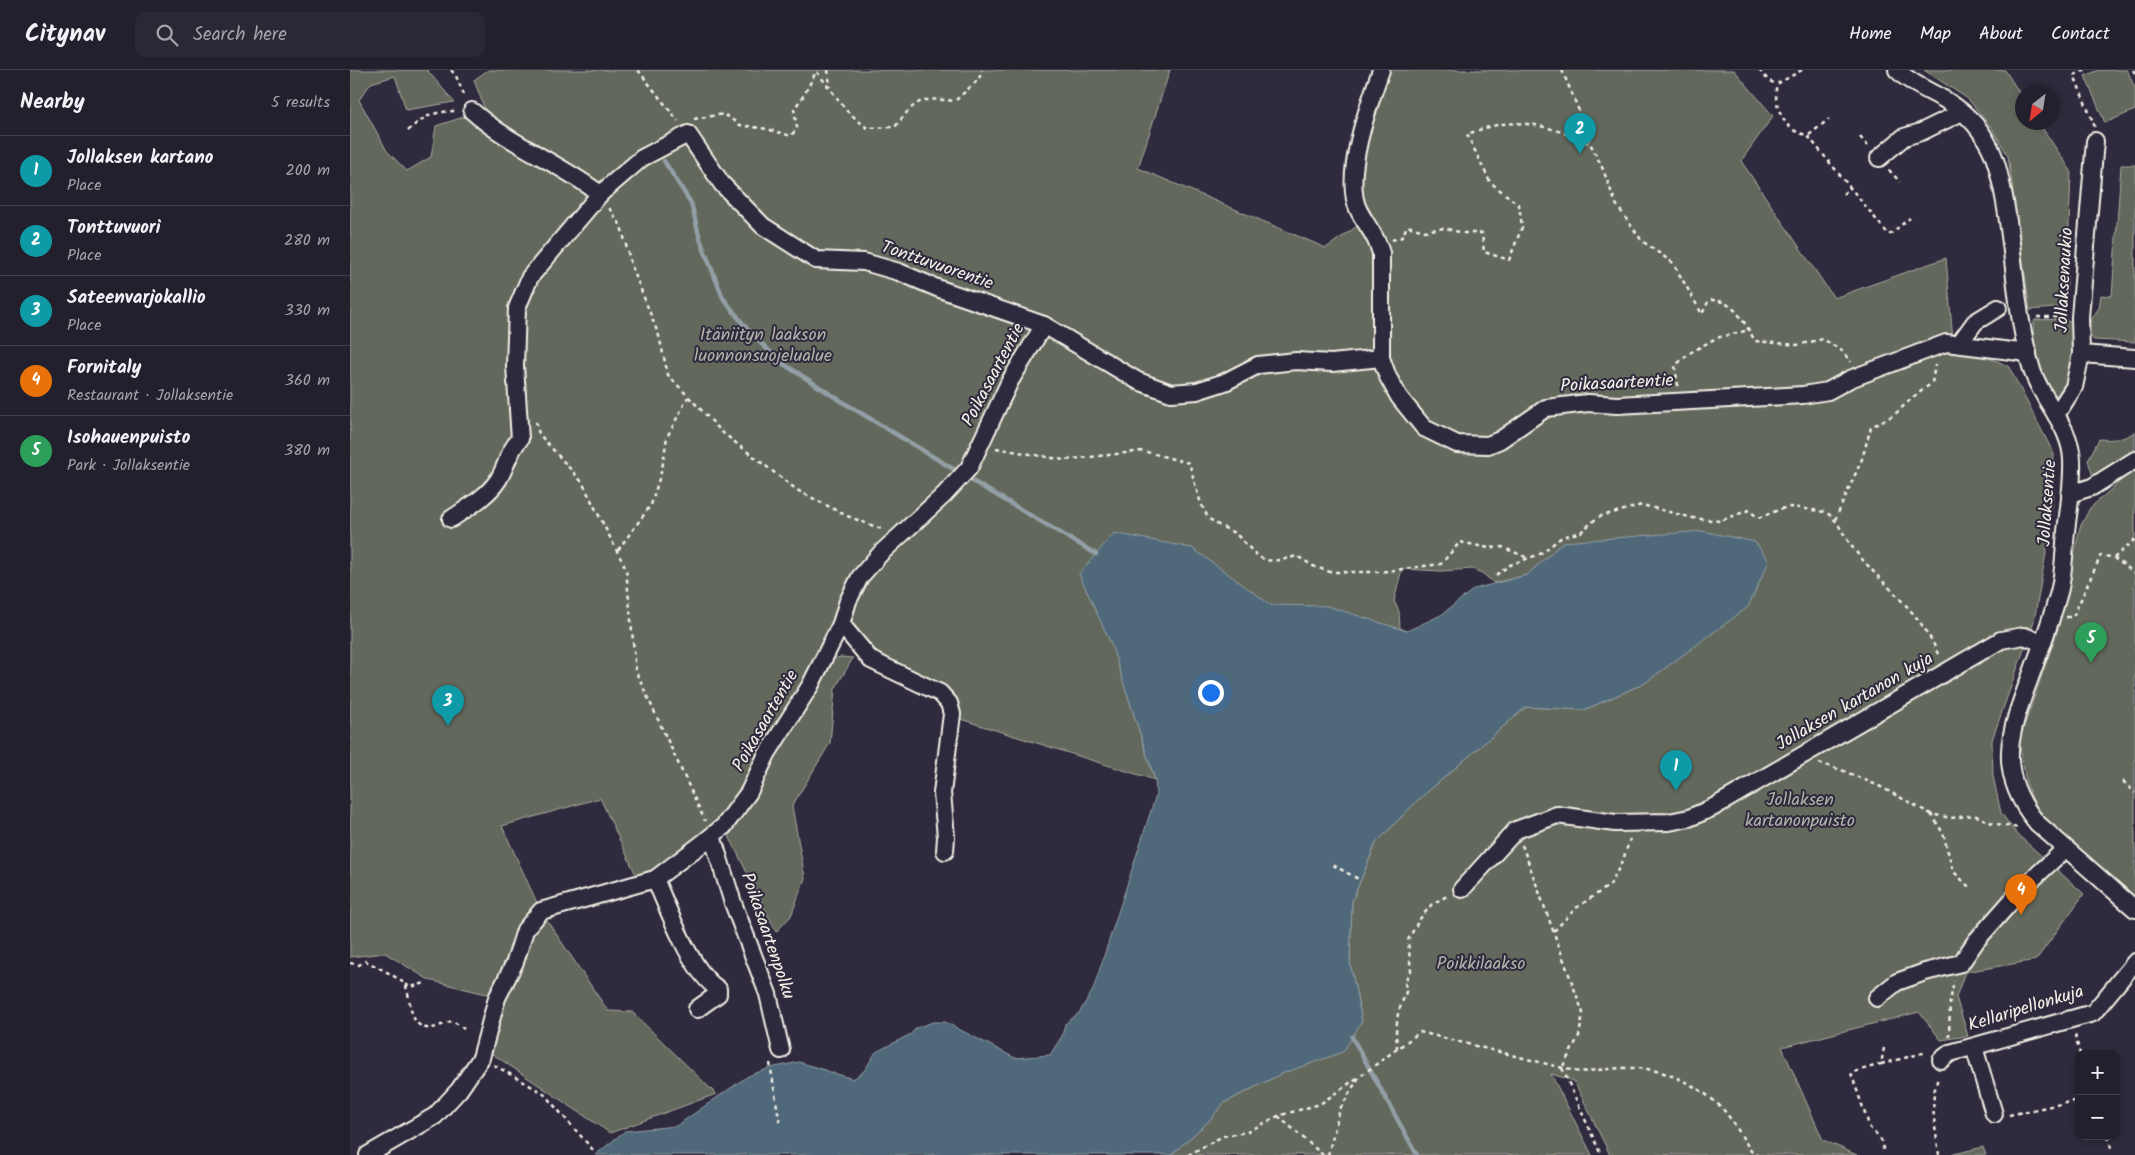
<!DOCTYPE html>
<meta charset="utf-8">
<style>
body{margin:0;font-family:Kalam,sans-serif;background:#2b2836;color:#f1f3f6}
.controls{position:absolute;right:15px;bottom:15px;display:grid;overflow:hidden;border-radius:10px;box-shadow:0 2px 8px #0003}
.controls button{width:45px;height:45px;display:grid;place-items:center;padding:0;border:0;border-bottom:1px solid #403e4a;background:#23202e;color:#f1f3f6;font:25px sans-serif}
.compass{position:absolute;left:1665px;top:15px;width:45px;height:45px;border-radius:50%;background:#23202e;box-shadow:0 2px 8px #0003;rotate:210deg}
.you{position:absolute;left:860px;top:622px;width:18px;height:18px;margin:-12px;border:4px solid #fff;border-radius:50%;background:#1a73e8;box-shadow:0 0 0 8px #1a73e833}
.badge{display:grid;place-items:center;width:32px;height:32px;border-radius:50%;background:#2563eb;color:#fff;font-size:16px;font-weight:700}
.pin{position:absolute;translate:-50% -41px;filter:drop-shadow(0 1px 2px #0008)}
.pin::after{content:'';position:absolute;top:26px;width:18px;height:15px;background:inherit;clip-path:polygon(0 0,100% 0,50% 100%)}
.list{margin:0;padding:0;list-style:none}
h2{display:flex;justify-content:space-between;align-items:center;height:65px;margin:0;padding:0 20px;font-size:21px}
h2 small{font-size:16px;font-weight:400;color:#a3a3aa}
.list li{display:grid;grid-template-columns:32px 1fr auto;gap:15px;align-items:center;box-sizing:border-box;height:70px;padding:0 20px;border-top:1px solid #403e4a}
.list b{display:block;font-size:19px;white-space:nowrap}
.list p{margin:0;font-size:16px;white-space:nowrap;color:#a3a3aa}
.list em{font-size:16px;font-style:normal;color:#a3a3aa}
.icon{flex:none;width:28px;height:28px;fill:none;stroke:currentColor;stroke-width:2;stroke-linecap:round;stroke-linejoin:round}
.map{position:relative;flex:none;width:1785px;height:1085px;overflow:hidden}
header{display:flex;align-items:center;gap:30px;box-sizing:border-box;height:70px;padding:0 25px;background:#23202e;border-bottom:1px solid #403e4a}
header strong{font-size:24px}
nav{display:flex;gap:28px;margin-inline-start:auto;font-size:18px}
.search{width:350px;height:45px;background:#2b2836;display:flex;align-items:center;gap:12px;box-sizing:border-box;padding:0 18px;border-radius:10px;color:#a3a3aa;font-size:19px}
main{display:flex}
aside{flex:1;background:#23202e}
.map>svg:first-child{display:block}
.green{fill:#63685b;stroke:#acaca2}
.water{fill:#50697a;stroke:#929fa6}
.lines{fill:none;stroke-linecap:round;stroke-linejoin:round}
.stream{stroke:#929fa6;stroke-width:4.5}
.minor-casing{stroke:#f4f1e8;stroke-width:20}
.path{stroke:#f4f1e8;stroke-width:2.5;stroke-dasharray:4 4;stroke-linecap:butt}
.minor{stroke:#2f2a3d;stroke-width:16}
.labels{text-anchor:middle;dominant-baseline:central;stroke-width:4;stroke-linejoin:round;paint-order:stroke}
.street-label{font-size:18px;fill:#f4f1e8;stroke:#2f2a3d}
.park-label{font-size:18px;fill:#b3b3a9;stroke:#2f2a3d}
</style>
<header>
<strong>Citynav</strong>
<div class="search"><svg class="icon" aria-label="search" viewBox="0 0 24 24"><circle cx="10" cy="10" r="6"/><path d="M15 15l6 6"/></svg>Search here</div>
<nav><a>Home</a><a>Map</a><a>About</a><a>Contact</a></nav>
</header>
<main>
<aside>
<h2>Nearby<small>5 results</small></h2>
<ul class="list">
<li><span class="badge" style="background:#0f9aa8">1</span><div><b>Jollaksen kartano</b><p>Place</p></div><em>200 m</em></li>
<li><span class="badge" style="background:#0f9aa8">2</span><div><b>Tonttuvuori</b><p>Place</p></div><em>280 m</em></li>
<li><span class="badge" style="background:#0f9aa8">3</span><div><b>Sateenvarjokallio</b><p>Place</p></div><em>330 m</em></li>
<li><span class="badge" style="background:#e8710a">4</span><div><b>Fornitaly</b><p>Restaurant · Jollaksentie</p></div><em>360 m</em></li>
<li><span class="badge" style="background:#2e9e5b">5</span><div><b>Isohauenpuisto</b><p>Park · Jollaksentie</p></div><em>380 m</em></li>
</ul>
</aside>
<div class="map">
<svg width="1785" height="1085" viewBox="0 0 1785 1085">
<rect width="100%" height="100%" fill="#2f2a3d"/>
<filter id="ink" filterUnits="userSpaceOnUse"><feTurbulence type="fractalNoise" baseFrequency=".02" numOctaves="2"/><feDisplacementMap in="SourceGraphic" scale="10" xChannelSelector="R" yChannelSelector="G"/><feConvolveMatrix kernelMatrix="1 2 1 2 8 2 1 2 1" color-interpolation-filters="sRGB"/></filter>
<g filter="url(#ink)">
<!-- green -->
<g class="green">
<path d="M0 0H77L104 32 56 40 45 6 21 13 9 30 37 81 57 101 81 87 86 56 135 40 124 10 138 0H820L788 98 976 178 1023 145C1019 138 1012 128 1011 121 1008 89 1029 31 1039 0H1384L1423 46 1391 91 1484 228 1596 188 1604 283C1623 284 1643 287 1659 297L1704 384 1703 420 1699 466 1684 551 1642 670 1643 706 1651 743 1667 764 1734 824 1686 890 1615 902 1606 927 1618 966 1591 970 1569 942 1432 977 1473 1070 1507 1085H1260L1224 1011 1201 1004 1242 1085H821L859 1051 874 1033 931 1004 1012 951 1000 893 1002 831 1026 773 1068 730 1176 637 1234 640 1295 613 1333 584 1213 472 1177 505 1144 513 1132 503 1122 499 1092 501 1052 499 1044 531 1049 541 1050 558 1057 561 769 598 805 710 607 648V638L524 587 502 555 466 596 397 710 369 750 302 803 287 807 250 728 152 756 188 835 165 864 159 890 140 925 79 910 35 883 0 887Z"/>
<polygon points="1574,0 1655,0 1672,27 1672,52 1689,53 1721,101 1716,237 1680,240 1658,86 1642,58 1618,29"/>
<polygon points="1749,0 1777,0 1785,18 1785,40 1755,53 1735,6"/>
<polygon points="1771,95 1785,95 1785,272 1744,270 1738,264 1738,258 1741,249 1749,238 1751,225 1762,226"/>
<path d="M1715 249 1722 254C1723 283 1727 301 1710 326 1707 325 1705 324 1703 323 1692 313 1678 261 1685 250Z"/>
<path d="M1785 361V387L1744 410 1738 390 1749 369C1761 370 1776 370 1785 361Z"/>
<polygon points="1785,398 1785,829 1705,759 1685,736 1676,713 1669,671 1709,556 1730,457 1740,438"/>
<polygon points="491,587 503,588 485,619 480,673 442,736 455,808 441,846 426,862 379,766 404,728 430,678 479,595 483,589"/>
<polygon points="194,846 258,941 282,942 366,1024 260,1063 141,983 153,928 178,863"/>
<polygon points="1633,1077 1636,1085 1600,1085"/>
</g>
<!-- water -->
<polygon class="water" points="1352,461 1405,472 1419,491 1398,537 1295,613 1234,640 1176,637 1068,730 1026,773 1002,831 1000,893 1012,951 993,982 931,1004 874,1033 859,1051 821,1085 245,1085 275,1061 326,1056 398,1006 420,998 449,992 503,1009 514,1001 526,982 561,964 566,958 583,952 595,952 665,988 700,985 712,966 715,954 729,943 743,920 806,725 805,710 761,574 729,504 764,463 842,478 921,535 977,536 1057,561 1091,545 1124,519 1177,505 1213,472"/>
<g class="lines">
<!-- stream -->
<g class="stream">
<polyline points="314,91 341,133 350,169 373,228 401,264 432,293 496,334 605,400"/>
<polyline points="619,409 746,484"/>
<polyline points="1002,967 1067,1085"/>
</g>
<!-- minor casing -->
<g class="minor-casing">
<g id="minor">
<path d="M1031 0C1019 34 993 105 1008 139 1016 156 1025 162 1031 183V288L1038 307 1049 327 1074 358 1107 374 1138 375 1150 370 1196 338 1238 333 1267 335 1453 325 1478 321 1500 309 1596 273 1678 283"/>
<path d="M1547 0C1561 14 1580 21 1597 31 1613 41 1628 55 1637 72 1647 89 1650 108 1654 127 1665 184 1665 244 1682 300 1692 331 1721 356 1722 390 1723 413 1719 437 1716 461 1714 481 1714 503 1709 522 1701 551 1691 578 1681 605 1660 661 1644 701 1687 753L1785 839"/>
<path d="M122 41C160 75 210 93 250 124L292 88 338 64 372 114 413 156 466 190 514 192 549 202 587 218 694 255"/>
<polyline points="1529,88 1554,67 1571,62 1612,42"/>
<polyline points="1609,274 1625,252 1648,238"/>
<polyline points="1731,284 1785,288"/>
<polyline points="1706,345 1724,317 1731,284 1730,247 1745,71"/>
<polyline points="1720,424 1742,417 1785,390"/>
<path d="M101 449C117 438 137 427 148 410 157 396 158 381 170 369L165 296 167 238 180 207 250 124"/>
<polyline points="491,554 521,590 590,623 599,633 602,644 592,723 596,767 595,781"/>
<polyline points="362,766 383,833 418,924 431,980"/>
<path d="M305 809C319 840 340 901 368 919V924L347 939"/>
<polyline points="1112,819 1166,760 1207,745 1265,753 1319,752 1339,748 1362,738 1651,570 1674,566 1693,573"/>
<polyline points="1527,928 1547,912 1575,902 1611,893 1626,871 1672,819 1715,779"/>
<polyline points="1624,977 1644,1044"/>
<polyline points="1591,990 1600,983 1743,943 1785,892"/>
<polyline points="18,1085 85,1046 109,1020 131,988 147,928 165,892 175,860 191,841 305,809 349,776 374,756 399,722 417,684 460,616 491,554 498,531 510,507 531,483 594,425 619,398 660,311 694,255 788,311 821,323 847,321 875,312 908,295 946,291 982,293 1031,288"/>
</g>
</g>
<!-- path -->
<g class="path">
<polyline points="101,0 106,6 115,27"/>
<polyline points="288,0 328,51"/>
<polyline points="478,0 480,17"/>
<path d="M1212 0 1232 48 1240 73 1252 97 1266 134 1292 171 1323 193 1352 244 1359 230C1384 229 1394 252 1405 271L1447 275 1473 269 1492 281 1501 292"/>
<polyline points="1409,0 1419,11 1427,14"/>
<path d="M1452 0 1427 14C1423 28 1430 50 1442 59 1446 62 1453 64 1458 66L1539 165 1560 148"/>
<polyline points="1735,0 1724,5 1745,57"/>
<polyline points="1783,0 1785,3"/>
<path d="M467 2 497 41 517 58 545 57C567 29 569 27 605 31L629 9 632 0"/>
<polyline points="344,49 374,44 390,55 417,59 441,66 447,58 444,39 454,25 467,0"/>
<path d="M58 61C73 46 85 41 107 41"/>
<polyline points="1459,65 1479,49"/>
<polyline points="1510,67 1519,77"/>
<polyline points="1539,100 1550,112"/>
<polyline points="1493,124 1500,118"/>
<polyline points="259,138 271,156 281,194 309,266 318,305 373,363 447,420 497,446 534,460"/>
<path d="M1042 170 1052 167 1057 156 1074 161 1094 158 1113 163H1132L1134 182 1159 190 1172 157 1169 135 1140 112 1117 64C1127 61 1137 57 1147 55 1180 49 1209 60 1238 73"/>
<polyline points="1687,247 1714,247"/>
<polyline points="1328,316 1325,296 1338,284 1366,268 1399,260"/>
<polyline points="186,352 189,364 232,412 276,499 286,602 355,751"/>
<path d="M646 378 714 390 793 381 839 393C844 407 850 441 861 450 869 457 880 459 888 466 912 490 910 496 947 486L963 496 980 502H1029L1091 494 1110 472 1139 478 1152 477 1178 488"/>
<polyline points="1485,450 1512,389 1521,357 1544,345 1562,328 1582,313 1585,295"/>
<polyline points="268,480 301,435 312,399 317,367 338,327"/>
<polyline points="1764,488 1785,469"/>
<path d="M1146 505 1160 495 1190 484 1212 467 1231 462 1248 447 1292 435 1343 448 1370 451 1399 440 1408 448C1418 445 1430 438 1440 437 1444 437 1470 441 1474 442 1486 445 1493 465 1500 474 1528 513 1573 541 1589 587"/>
<polyline points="1716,547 1723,547 1751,485 1764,488 1785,503"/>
<polyline points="1469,693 1494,701 1531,717 1581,744 1601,748 1624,745 1642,753 1669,758"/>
<polyline points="1773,711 1785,723"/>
<polyline points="1581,744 1593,763 1603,801 1620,818"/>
<polyline points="1172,775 1233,943 1229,966 1212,998"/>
<polyline points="983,795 1010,810"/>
<polyline points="1204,861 1226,838 1260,815 1273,790 1280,769"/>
<path d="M0 893 9 895 15 891C22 894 52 909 55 915 62 927 57 955 77 958 85 960 95 952 103 951L114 959"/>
<polyline points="55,914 61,917 75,913"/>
<polyline points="1725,965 1730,984"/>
<polyline points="1599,967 1600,932 1604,911"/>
<polyline points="1534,978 1531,994 1501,1003 1520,1058 1531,1070 1534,1083"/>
<polyline points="1047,979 1046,962 1048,943 1056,922 1055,911 1061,901 1058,870 1069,850 1082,834 1099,825"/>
<polyline points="420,993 430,1055"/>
<polyline points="1531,994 1577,982"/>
<polyline points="144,995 193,1023 244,1081"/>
<polyline points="1212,998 1251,1085"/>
<polyline points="1659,1045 1729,1030"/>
<polyline points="928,1046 973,1085"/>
<polyline points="1758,1066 1762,1081"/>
<polyline points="838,1085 873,1066 897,1062 928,1046 970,1034 1007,1008"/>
<path d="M978 1085 990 1039 1009 1007 1070 962 1229 1002C1249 1000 1277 996 1297 999 1325 1004 1351 1018 1371 1037 1383 1050 1392 1067 1401 1081L1407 1085"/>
<path d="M1589 1085C1586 1058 1578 1031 1589 1006"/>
</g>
<!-- minor -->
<use href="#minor" class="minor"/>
</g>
</g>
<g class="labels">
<!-- street labels -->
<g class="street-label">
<text transform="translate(587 196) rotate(19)">Tonttuvuorentie</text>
<text transform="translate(1715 210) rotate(-87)">Jollaksenaukio</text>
<text transform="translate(644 305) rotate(-62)">Poikasaartentie</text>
<text transform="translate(1267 314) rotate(-3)">Poikasaartentie</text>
<text transform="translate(1698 433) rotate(-86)">Jollaksentie</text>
<text transform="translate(1505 632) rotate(-30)">Jollaksen kartanon kuja</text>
<text transform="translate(416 651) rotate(-60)">Poikasaartentie</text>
<text transform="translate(417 866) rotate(71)">Poikasaartenpolku</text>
<text transform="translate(1676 939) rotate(-17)">Kellaripellonkuja</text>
</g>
<!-- park labels -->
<g class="park-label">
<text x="413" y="265">Itäniityn laakson<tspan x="413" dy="21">luonnonsuojelualue</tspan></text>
<text x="1450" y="730">Jollaksen<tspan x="1450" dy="21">kartanonpuisto</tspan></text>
<text x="1131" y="894">Poikkilaakso</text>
</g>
</g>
</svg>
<div class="controls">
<button>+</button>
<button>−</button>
</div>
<svg class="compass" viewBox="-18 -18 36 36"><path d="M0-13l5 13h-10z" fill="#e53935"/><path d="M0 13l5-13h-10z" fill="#a3a3aa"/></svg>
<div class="you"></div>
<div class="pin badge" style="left:1326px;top:721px;background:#0f9aa8">1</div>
<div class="pin badge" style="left:1230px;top:84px;background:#0f9aa8">2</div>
<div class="pin badge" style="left:98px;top:656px;background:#0f9aa8">3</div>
<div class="pin badge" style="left:1671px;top:845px;background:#e8710a">4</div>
<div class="pin badge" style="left:1741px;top:593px;background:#2e9e5b">5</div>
</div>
</main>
